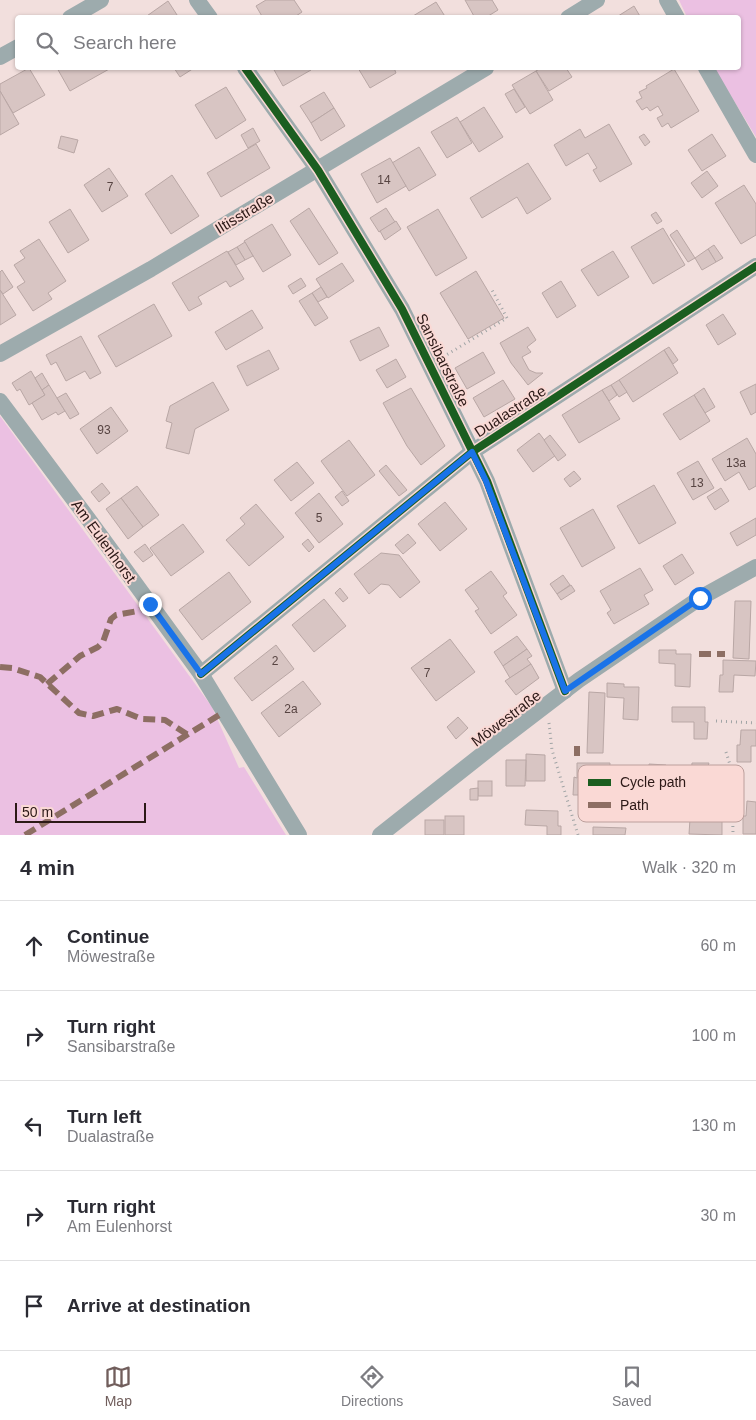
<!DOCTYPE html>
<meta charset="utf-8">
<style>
body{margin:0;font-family:Arial,sans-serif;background:#f2f2f3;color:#2b2b33}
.scale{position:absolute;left:15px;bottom:12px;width:131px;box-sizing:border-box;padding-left:5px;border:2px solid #2c1917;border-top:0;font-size:14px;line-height:18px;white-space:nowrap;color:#2c1917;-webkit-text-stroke:4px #fad9d5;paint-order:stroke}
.stop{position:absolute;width:15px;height:15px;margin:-11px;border:4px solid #1a73e8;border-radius:50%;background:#fff}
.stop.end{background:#1a73e8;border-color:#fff;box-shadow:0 1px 5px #0008}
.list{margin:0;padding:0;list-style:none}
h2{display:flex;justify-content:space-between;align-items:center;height:65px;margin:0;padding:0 20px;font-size:21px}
h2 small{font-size:16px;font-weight:400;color:#7c7c81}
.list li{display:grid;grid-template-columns:32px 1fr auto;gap:15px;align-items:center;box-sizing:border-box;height:90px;padding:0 20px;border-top:1px solid #e1e1e2}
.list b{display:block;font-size:19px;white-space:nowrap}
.list p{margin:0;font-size:16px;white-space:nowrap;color:#7c7c81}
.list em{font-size:16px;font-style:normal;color:#7c7c81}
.icon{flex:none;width:28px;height:28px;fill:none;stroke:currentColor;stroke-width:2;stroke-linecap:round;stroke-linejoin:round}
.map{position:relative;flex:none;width:756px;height:835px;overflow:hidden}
.search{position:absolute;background:#fff;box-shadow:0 1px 4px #0004;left:15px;right:15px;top:15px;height:55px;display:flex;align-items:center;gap:12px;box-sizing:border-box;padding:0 18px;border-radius:5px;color:#7c7c81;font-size:19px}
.sheet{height:515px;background:#fff}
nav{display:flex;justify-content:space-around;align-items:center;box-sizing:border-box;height:70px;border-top:1px solid #e1e1e2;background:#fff;font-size:14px;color:#7c7c81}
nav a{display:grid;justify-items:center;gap:2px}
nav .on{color:#715e5c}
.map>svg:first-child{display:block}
.green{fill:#ebc0e2}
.building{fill:#d8c5c3;stroke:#b9a7a5}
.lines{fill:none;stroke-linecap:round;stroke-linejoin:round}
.path{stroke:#a0a4a5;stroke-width:3;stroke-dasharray:1 4;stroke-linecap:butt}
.minor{stroke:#9dabad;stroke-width:16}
.quiet{stroke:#8d6e63;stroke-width:6;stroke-dasharray:12 6;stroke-linecap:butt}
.cycleway-casing{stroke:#fad9d5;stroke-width:11}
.cycleway{stroke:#1b5e20;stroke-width:8}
.route{stroke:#1a73e8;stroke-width:6}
.labels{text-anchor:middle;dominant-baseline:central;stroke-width:4;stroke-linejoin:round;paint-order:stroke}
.number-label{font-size:12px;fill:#574442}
.street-label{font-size:15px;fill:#2c1917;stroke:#fad9d5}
.key{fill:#fad9d5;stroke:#bc9f9c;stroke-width:1}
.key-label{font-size:14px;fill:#2c1917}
</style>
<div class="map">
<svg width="756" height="835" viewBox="0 0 756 835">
<rect width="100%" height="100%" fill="#f2dfdd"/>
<!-- green -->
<g class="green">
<polygon points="679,0 756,0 756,137 714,68 738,68 738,18 687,17"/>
<polygon points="0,416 212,707 239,768 244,767 286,835 0,835"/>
</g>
<!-- building -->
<g class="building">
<polygon points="266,0 294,0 302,12 293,18 263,18 256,6"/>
<polygon points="465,0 492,0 498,10 485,18 475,18"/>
<polygon points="168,1 179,18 144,18"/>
<polygon points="436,2 446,18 413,18 413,16"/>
<polygon points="634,6 641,18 615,18"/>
<polygon points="29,68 45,95 13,113 0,91 0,84"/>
<polygon points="57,68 111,68 70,91"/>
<polygon points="174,68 194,68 180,77"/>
<polygon points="273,68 309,68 311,70 283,86"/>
<polygon points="358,68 394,68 396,73 370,88"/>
<polygon points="541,68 566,68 572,77 549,91 536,71"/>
<polygon points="674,69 699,111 671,128 668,123 662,127 657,118 663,115 658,106 650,111 647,107 642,110 636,101 642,98 639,92 647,88 646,86"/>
<polygon points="536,71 553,100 530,114 512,85"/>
<polygon points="226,87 246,120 216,139 195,105"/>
<polygon points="514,89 525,107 516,113 505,94"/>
<polygon points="0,91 19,124 0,135"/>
<polygon points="324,92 334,108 311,123 300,106"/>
<polygon points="484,107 503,137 479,152 460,122"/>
<polygon points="334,108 345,126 321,141 311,123"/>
<polygon points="457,117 472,143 447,158 431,132"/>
<polygon points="609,124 632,164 600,182 593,170 597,168 588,153 566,166 554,145 580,129 585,138"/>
<polygon points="253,128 260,141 248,148 241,135"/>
<polygon points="644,134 650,142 645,146 639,137"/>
<polygon points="712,134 726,156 702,171 688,150"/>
<polygon points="61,136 78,140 74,153 58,148"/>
<polygon points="256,144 270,168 221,197 207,173"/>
<polygon points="419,147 436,175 409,191 392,163"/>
<polygon points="390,158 406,186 377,203 361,174"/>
<polygon points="528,163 551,199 527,214 517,197 482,218 470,198"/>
<polygon points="109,168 128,196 102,212 84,185"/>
<polygon points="707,171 718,186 702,198 691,183"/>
<polygon points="172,175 199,216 171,234 145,194"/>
<polygon points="744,185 756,204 756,235 741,244 715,203"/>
<polygon points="309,208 338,253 319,265 290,221"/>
<polygon points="386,208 395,222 379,232 370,218"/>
<polygon points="70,209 89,240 68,253 49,222"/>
<polygon points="438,209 467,258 436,276 407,227"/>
<polygon points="656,212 662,221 657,224 651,215"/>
<polygon points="396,221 401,229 385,240 380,231"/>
<polygon points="272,224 291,255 263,272 244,241"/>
<polygon points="663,228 685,265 653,284 631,247"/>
<polygon points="677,230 695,258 688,262 670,235"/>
<polygon points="39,239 66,281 48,293 52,299 33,311 17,287 25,282 14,265 25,258 20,251"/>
<polygon points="245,242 253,256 245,260 237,247"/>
<polygon points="714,245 723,258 716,262 708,249"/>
<polygon points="237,247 245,260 236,265 228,252"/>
<polygon points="708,249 716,262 702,270 695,258"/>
<polygon points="227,251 244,279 230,287 226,281 198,297 202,304 189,311 172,283"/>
<polygon points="613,251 629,277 598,296 581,270"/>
<polygon points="342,263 354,281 328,298 316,279"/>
<polygon points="2,270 13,287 3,294 0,290 0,272"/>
<polygon points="476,271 504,318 468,339 440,293"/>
<polygon points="301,278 306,286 293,294 288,286"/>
<polygon points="561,281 576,306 557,318 542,293"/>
<polygon points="321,287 327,297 318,302 312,293"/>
<polygon points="0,290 16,315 0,325"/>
<polygon points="312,293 328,318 315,326 299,301"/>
<polygon points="154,304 172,336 116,367 98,336"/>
<polygon points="252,310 263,328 226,350 215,332"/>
<polygon points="723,314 736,334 718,345 706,325"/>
<polygon points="379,327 389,346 360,361 350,341"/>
<polygon points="528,327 536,340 527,347 531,352 522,357 529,370 536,373 543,373 528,385 511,363 500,343"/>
<polygon points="81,336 101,373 90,379 85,371 66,381 56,362 51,365 46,355"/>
<polygon points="669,347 678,360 673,364 664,350"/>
<polygon points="269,350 279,369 247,386 237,366"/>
<polygon points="664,350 678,373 633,402 619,380"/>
<polygon points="483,352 495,373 467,389 455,368"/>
<polygon points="396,359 406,377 387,388 376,370"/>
<polygon points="31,371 45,395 29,405 20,389 17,391 12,383"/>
<polygon points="42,373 49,385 42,390 35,378"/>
<polygon points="503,380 515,399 484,417 473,398"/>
<polygon points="619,380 627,392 619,397 611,385"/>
<polygon points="213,382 229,410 195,429 189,454 166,448 172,423 166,421 170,406"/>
<polygon points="756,384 756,412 751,415 740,392"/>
<polygon points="49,385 65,411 58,415 56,412 42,420 32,403 45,395 42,390"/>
<polygon points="611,385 617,395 609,401 602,390"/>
<polygon points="411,388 445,446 421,465 407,446 383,403"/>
<polygon points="704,388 715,407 705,413 694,395"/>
<polygon points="602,390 620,419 579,443 562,415"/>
<polygon points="66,393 79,414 70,419 57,398"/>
<polygon points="694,395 710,421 680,440 663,414"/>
<polygon points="111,407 128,431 97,454 80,429"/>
<polygon points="539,433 556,455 533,472 517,450"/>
<polygon points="550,435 566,455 558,461 544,440"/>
<polygon points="747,438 756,454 756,486 749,490 739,472 725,481 712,459"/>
<polygon points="349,440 375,475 347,496 321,461"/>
<polygon points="698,461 714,488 693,500 677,473"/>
<polygon points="297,462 314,483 291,501 274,480"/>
<polygon points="386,465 407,490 399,496 379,471"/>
<polygon points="574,471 581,479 570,487 564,479"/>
<polygon points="102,483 110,493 99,502 91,492"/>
<polygon points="654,485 676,523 639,544 617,506"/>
<polygon points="137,486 159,515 143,527 121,498"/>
<polygon points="721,488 729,501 715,510 707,497"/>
<polygon points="342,491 349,501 342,506 335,497"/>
<polygon points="319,493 343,524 319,543 295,513"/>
<polygon points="121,498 143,527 128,539 106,509"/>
<polygon points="445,502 467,529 440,551 418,524"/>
<polygon points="256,504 284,537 249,566 226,540 245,524 240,518"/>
<polygon points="593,509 615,548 582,567 560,528"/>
<polygon points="756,518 756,535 737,546 730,533"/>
<polygon points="183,524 204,552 171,576 150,548"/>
<polygon points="408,534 416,543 403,554 395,545"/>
<polygon points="308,539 314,547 309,552 302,544"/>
<polygon points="145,544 153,555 143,562 134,552"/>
<polygon points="381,553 399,555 420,582 400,598 389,585 381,584 369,594 354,574"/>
<polygon points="682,554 694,573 675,585 663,566"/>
<polygon points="640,568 653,590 644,595 649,604 614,624 607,613 611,610 600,591"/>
<polygon points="491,571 507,593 503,596 517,615 491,634 475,611 479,609 465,590"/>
<polygon points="229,572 251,602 202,640 179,610"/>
<polygon points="563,575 570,585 557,594 550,584"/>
<polygon points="571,585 575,591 561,600 557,594"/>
<polygon points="340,588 348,598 343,602 335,593"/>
<polygon points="324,599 346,626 314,652 292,625"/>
<polygon points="735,601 751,601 749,659 733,658"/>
<polygon points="517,636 527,649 503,666 494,652"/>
<polygon points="450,639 475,672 436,701 411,668"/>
<polygon points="276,645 294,669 252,701 234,678"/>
<polygon points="527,649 532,656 527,659 531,664 510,678 503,666"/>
<polygon points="659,650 676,650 676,654 691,654 690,687 675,686 675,664 659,663"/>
<polygon points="723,660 756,661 755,676 734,675 733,692 719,692 720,675 723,675"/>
<polygon points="531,664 539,678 516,695 505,681"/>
<polygon points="303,681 321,704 279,737 261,713"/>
<polygon points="607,683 624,684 624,687 639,687 638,720 623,719 624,698 607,697"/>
<polygon points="589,692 605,693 603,753 587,753"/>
<polygon points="672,707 705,707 705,722 708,722 707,739 694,739 694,722 672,722"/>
<polygon points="458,717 468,728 456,739 447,727"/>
<polygon points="741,730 756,730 756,746 751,746 751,762 737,762 737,745 740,745"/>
<polygon points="526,754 545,755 545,781 526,781"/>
<polygon points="506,760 526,760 525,786 506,786"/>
<polygon points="577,763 610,763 609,779 588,778 587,795 573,795 574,777 577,778"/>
<polygon points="692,763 709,763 708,766 723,767 722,799 707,799 708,777 691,776"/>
<polygon points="649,764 666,765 666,768 681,768 680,801 665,800 666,779 649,778"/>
<rect x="478" y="781" width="14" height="15"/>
<polygon points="478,788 478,800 470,800 470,789"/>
<polygon points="747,801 756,802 756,834 743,834 743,816 746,816"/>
<polygon points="526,810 558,811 558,826 561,826 561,835 547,835 547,826 525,825"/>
<rect x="445" y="816" width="19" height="19"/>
<polygon points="690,819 722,820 722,835 689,834"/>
<rect x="425" y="820" width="19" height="15"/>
<polygon points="593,827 626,828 625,835 593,835"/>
</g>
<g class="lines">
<!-- path -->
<g class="path">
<polyline points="443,357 507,318 491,288"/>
<polyline points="716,721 756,723"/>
<polyline points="549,723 552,750 578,835"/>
<polyline points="726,752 732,771 733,835"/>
</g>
<!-- minor -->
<g class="minor">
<polyline points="197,0 210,18"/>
<polyline points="667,0 677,18"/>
<polyline points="70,18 101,0"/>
<polyline points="568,18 597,0"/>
<polyline points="0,57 18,47"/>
<polyline points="245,68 318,170 402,309 487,481 565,691"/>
<polyline points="706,68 756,155"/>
<polyline points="0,354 151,269 486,68"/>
<polyline points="0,401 89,520 201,674 299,835"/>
<polyline points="201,674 472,452 756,266"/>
<polyline points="380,835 499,741 579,680 700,598 756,567"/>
</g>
<!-- quiet -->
<g class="quiet">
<polyline points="699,654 725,654"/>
<polyline points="0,667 12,668 40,677 79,713 93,716 117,709 142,719 165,720 188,735"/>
<polyline points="47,684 80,656 98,647 103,642 111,619 116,615 138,611 150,604"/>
<polyline points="577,756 577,746"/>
<polyline points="25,835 224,712"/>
</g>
<!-- cycleway casing -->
<g class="cycleway-casing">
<g id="cycleway">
<polyline points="245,68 318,170 402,309 487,481 565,691"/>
<polyline points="201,674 472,452 756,266"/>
</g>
</g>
<!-- cycleway -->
<use href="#cycleway" class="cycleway"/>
</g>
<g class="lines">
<!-- route -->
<polyline class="route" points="150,604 201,674 472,452 486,481 565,691 700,598"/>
</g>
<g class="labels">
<!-- number labels -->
<g class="number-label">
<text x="384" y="180">14</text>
<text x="110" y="187">7</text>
<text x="104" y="430">93</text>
<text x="736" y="463">13a</text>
<text x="697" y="483">13</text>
<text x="319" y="518">5</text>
<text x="275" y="661">2</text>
<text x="427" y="673">7</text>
<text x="291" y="709">2a</text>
</g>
<!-- street labels -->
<g class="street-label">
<text transform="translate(244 213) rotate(-31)">Iltisstraße</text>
<text transform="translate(443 360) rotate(64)">Sansibarstraße</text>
<text transform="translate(510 411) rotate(-33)">Dualastraße</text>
<text transform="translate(104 541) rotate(54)">Am Eulenhorst</text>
<text transform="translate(506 718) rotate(-37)">Möwestraße</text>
</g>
</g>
<!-- legend -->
<rect x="578" y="765" width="166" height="57" rx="8" class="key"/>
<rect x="588" y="779" width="23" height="7" fill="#1b5e20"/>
<rect x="588" y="802" width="23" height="6" fill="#8d6e63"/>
<g class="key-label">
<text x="620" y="787">Cycle path</text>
<text x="620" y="810">Path</text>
</g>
</svg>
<div class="scale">50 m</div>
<div class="stop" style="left:700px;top:598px"></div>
<div class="stop end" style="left:150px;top:604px"></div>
<div class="search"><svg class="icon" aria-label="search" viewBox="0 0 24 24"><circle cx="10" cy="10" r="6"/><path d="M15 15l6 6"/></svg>Search here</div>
</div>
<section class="sheet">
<h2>4 min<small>Walk · 320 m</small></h2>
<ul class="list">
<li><svg class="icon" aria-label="ahead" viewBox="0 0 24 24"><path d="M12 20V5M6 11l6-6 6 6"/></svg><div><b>Continue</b><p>Möwestraße</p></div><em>60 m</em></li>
<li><svg class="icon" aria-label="right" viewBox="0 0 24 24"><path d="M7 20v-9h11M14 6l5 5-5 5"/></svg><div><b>Turn right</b><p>Sansibarstraße</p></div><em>100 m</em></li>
<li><svg class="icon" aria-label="left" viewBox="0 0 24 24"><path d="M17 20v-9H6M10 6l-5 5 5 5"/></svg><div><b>Turn left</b><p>Dualastraße</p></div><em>130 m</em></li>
<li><svg class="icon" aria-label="right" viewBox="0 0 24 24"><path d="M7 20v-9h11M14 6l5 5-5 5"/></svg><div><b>Turn right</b><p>Am Eulenhorst</p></div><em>30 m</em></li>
<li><svg class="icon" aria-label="arrive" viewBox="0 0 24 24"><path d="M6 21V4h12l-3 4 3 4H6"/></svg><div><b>Arrive at destination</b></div></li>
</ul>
</section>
<nav>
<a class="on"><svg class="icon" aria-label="map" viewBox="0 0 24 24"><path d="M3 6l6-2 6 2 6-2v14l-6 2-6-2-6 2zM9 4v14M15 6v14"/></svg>Map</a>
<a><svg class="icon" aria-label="directions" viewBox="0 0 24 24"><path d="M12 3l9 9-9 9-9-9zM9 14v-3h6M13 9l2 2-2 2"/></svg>Directions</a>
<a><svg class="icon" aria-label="saved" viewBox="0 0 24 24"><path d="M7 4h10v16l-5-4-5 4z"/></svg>Saved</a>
</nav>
